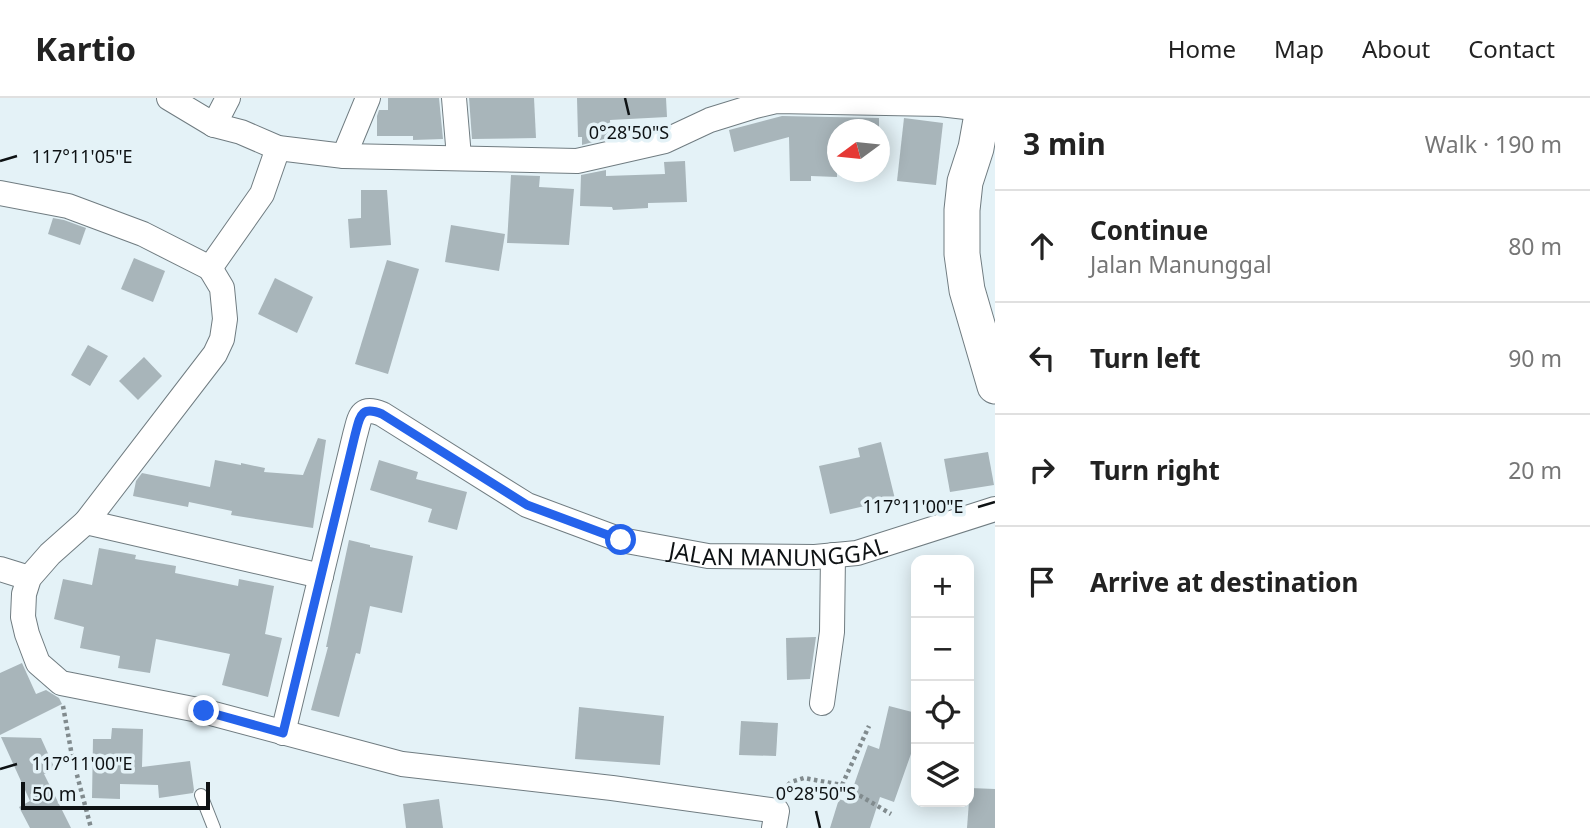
<!DOCTYPE html>
<meta charset="utf-8">
<style>
body{margin:0;font-family:"Noto Sans",sans-serif;background:#f6f6f6;color:#222}
.controls{position:absolute;right:21px;bottom:21px;display:grid;overflow:hidden;border-radius:14px;box-shadow:0 4px 18px #0003}
.controls button{width:63px;height:63px;display:grid;place-items:center;padding:0;border:0;border-bottom:2px solid #e0e0e0;background:#fff;color:#222;font:35px sans-serif}
.compass{position:absolute;left:827px;top:21px;width:63px;height:63px;border-radius:50%;background:#fff;box-shadow:0 4px 18px #0003;rotate:255deg}
.scale{position:absolute;left:21px;bottom:18px;width:189px;box-sizing:border-box;padding-left:7px;border:4px solid #0e1214;border-top:0;font-size:19px;line-height:24px;white-space:nowrap;color:#0e1214;-webkit-text-stroke:5px #e4f2f7;paint-order:stroke}
.stop{position:absolute;width:21px;height:21px;margin:-16px;border:5px solid #2563eb;border-radius:50%;background:#fff}
.stop.end{background:#2563eb;border-color:#fff;box-shadow:0 2px 7px #0008}
.list{margin:0;padding:0;list-style:none}
h2{display:flex;justify-content:space-between;align-items:center;height:91px;margin:0;padding:0 28px;font-size:30px}
h2 small{font-size:23px;font-weight:400;color:#767676}
.list li{display:grid;grid-template-columns:46px 1fr auto;gap:21px;align-items:center;box-sizing:border-box;height:112px;padding:0 28px;border-top:2px solid #e0e0e0}
.list b{display:block;font-size:26px;white-space:nowrap}
.list p{margin:0;font-size:23px;white-space:nowrap;color:#767676}
.list em{font-size:23px;font-style:normal;color:#767676}
.icon{flex:none;width:38px;height:38px;fill:none;stroke:currentColor;stroke-width:2;stroke-linecap:round;stroke-linejoin:round}
.map{position:relative;flex:none;width:995px;height:730px;overflow:hidden}
header{display:flex;align-items:center;gap:42px;box-sizing:border-box;height:98px;padding:0 35px;background:#fff;border-bottom:2px solid #e0e0e0}
header strong{font-size:33px}
nav{display:flex;gap:38px;margin-inline-start:auto;font-size:24px}
main{display:flex}
aside{flex:1;background:#fff}
.map>svg:first-child{display:block}
.building{fill:#a8b5ba}
.lines{fill:none;stroke-linecap:round;stroke-linejoin:round}
.lane-casing{stroke:#707c81;stroke-width:14}
.street-casing{stroke:#707c81;stroke-width:26}
.secondary-casing{stroke:#707c81;stroke-width:37}
.path{stroke:#818b8e;stroke-width:4.5;stroke-dasharray:3.5 3.5;stroke-linecap:butt}
.lane{stroke:#fff;stroke-width:12}
.street{stroke:#fff;stroke-width:24}
.secondary{stroke:#fff;stroke-width:35}
.route{stroke:#2563eb;stroke-width:9}
.ticks{fill:none;stroke:#0e1214;stroke-width:2.5}
.labels{text-anchor:middle;dominant-baseline:central;stroke-width:7;stroke-linejoin:round;paint-order:stroke}
.street-label{font-size:23px;fill:#0e1214;stroke:#e4f2f7}
.ticks-label{font-size:18px;text-anchor:middle;fill:#0e1214;stroke:#e4f2f7;stroke-width:7;stroke-linejoin:round;paint-order:stroke}
</style>
<header>
<strong>Kartio</strong>
<nav><a>Home</a><a>Map</a><a>About</a><a>Contact</a></nav>
</header>
<main>
<div class="map">
<svg width="995" height="730" viewBox="0 0 995 730">
<rect width="100%" height="100%" fill="#e4f2f7"/>
<!-- building -->
<g class="building">
<polygon points="388,0 439,0 443,41 413,42 413,38 377,38 377,18 379,12 388,12"/>
<polygon points="469,0 534,0 536,40 472,41"/>
<polygon points="577,0 666,0 667,19 610,22 611,39 582,47 582,39 578,39"/>
<polygon points="782,18 879,20 879,32 837,32 837,79 811,78 811,83 790,83 789,39 734,54 729,32"/>
<polygon points="904,20 943,25 936,87 897,83"/>
<polygon points="685,63 687,104 648,105 648,110 613,112 612,109 580,108 581,77 606,72 606,78 665,76 664,64"/>
<polygon points="511,77 540,78 539,89 574,91 569,147 507,145"/>
<polygon points="361,92 387,92 391,147 350,150 348,121 361,120"/>
<polygon points="53,120 64,122 86,130 80,147 48,136"/>
<polygon points="451,127 505,136 499,173 445,164"/>
<polygon points="134,160 165,173 153,204 121,191"/>
<polygon points="387,162 419,171 388,276 355,266"/>
<polygon points="275,180 313,199 297,235 258,216"/>
<polygon points="88,247 108,258 90,288 71,277"/>
<polygon points="144,259 162,278 138,302 119,283"/>
<polygon points="318,340 326,342 313,430 231,417 232,413 189,404 188,409 133,398 136,383 142,375 210,389 215,362 241,367 241,365 265,370 264,374 303,377"/>
<polygon points="881,344 895,401 830,416 819,368 860,359 858,350"/>
<polygon points="988,354 994,387 950,394 944,361"/>
<polygon points="379,362 418,374 416,381 467,394 457,432 428,424 432,411 370,392"/>
<polygon points="349,442 370,447 370,449 413,458 402,515 370,508 360,556 356,555 339,619 311,612 328,549 326,549"/>
<polygon points="99,450 136,457 135,461 176,468 175,475 238,488 239,481 274,488 265,536 282,540 268,599 222,587 230,556 156,541 150,575 118,570 120,558 80,550 84,529 54,521 63,481 92,487"/>
<polygon points="816,539 810,581 787,582 786,540"/>
<polygon points="22,565 36,596 46,592 59,600 62,606 0,637 0,575"/>
<polygon points="889,608 916,615 916,654 912,653 894,704 880,699 870,730 830,730 839,701 848,704 868,647 879,651"/>
<polygon points="579,609 664,618 660,667 575,661"/>
<polygon points="741,623 778,625 776,658 739,657"/>
<polygon points="112,630 143,631 142,669 190,663 194,692 193,695 159,700 158,687 120,686 120,701 92,700 93,641 111,641"/>
<polygon points="1,639 41,640 55,671 44,676 71,730 30,730 19,709 30,703"/>
<polygon points="970,690 995,691 995,730 967,730"/>
<polygon points="439,701 443,730 406,730 403,706"/>
</g>
<g class="lines">
<!-- lane casing -->
<g class="lane-casing">
<polyline id="lane" points="201,697 214,730"/>
</g>
<!-- street casing -->
<g class="street-casing">
<g id="street">
<polyline points="169,0 214,27 241,34 278,50 344,58 577,63 665,43 710,22 755,8 776,3 940,6 983,11"/>
<polyline points="454,0 459,59"/>
<polyline points="214,27 228,0"/>
<polyline points="344,58 368,0"/>
<polyline points="0,95 68,108 143,136 210,170"/>
<polyline points="210,170 222,190 225,221 222,241 215,256 86,424 50,456 29,480 24,496 23,519 27,536 38,565 61,585 203,613 402,666 612,690 777,713 774,730"/>
<polyline points="210,170 262,96 278,50"/>
<polyline points="86,424 321,478"/>
<polyline points="0,471 29,480"/>
<polyline points="822,605 832,534 833,457"/>
<path id="s1" d="M283 635 355 337C360 319 360 307 382 316L527 407 621 442 708 458 815 459 857 455 995 411"/>
</g>
</g>
<!-- secondary casing -->
<g class="secondary-casing">
<polyline id="secondary" points="989,0 983,11 976,50 965,84 962,112 962,156 967,192 995,288"/>
</g>
<!-- path -->
<g class="path">
<polyline points="63,608 72,658 91,730"/>
<polyline points="842,687 869,628"/>
<polyline points="783,692 791,684 804,680 842,687 891,716"/>
</g>
<!-- lane -->
<use href="#lane" class="lane"/>
<!-- street -->
<use href="#street" class="street"/>
<!-- secondary -->
<use href="#secondary" class="secondary"/>
</g>
<g class="lines">
<!-- route -->
<path class="route" d="M204 613 283 635 355 337C360 319 360 307 382 316L527 407 621 442"/>
</g>
<!-- ticks -->
<path class="ticks" d="M625 0 629 17M0 63 17 58M978 409 995 404M0 671 17 666M816 713 820 730"/>
<g class="labels">
<!-- street labels -->
<g class="street-label">
<text stroke="none"><textPath href="#s1" startOffset="780">JALAN MANUNGGAL</textPath></text>
</g>
</g>
<g class="ticks-label">
<text x="629" y="41">0°28'50"S</text>
<text x="82" y="65">117°11'05"E</text>
<text x="913" y="415">117°11'00"E</text>
<text x="82" y="672">117°11'00"E</text>
<text x="816" y="702">0°28'50"S</text>
</g>
</svg>
<div class="controls">
<button>+</button>
<button>−</button>
<button><svg class="icon" aria-label="locate" viewBox="0 0 24 24"><circle cx="12" cy="12" r="6"/><path d="M12 2v4M12 18v4M2 12h4M18 12h4"/></svg></button>
<button><svg class="icon" aria-label="layers" viewBox="0 0 24 24"><path d="M12 4l9 5-9 5-9-5zM3 14l9 5 9-5"/></svg></button>
</div>
<svg class="compass" viewBox="-18 -18 36 36"><path d="M0-13l5 13h-10z" fill="#e53935"/><path d="M0 13l5-13h-10z" fill="#767676"/></svg>
<div class="scale">50 m</div>
<div class="stop" style="left:621px;top:442px"></div>
<div class="stop end" style="left:204px;top:613px"></div>
</div>
<aside>
<h2>3 min<small>Walk · 190 m</small></h2>
<ul class="list">
<li><svg class="icon" aria-label="ahead" viewBox="0 0 24 24"><path d="M12 20V5M6 11l6-6 6 6"/></svg><div><b>Continue</b><p>Jalan Manunggal</p></div><em>80 m</em></li>
<li><svg class="icon" aria-label="left" viewBox="0 0 24 24"><path d="M17 20v-9H6M10 6l-5 5 5 5"/></svg><div><b>Turn left</b></div><em>90 m</em></li>
<li><svg class="icon" aria-label="right" viewBox="0 0 24 24"><path d="M7 20v-9h11M14 6l5 5-5 5"/></svg><div><b>Turn right</b></div><em>20 m</em></li>
<li><svg class="icon" aria-label="arrive" viewBox="0 0 24 24"><path d="M6 21V4h12l-3 4 3 4H6"/></svg><div><b>Arrive at destination</b></div></li>
</ul>
</aside>
</main>
